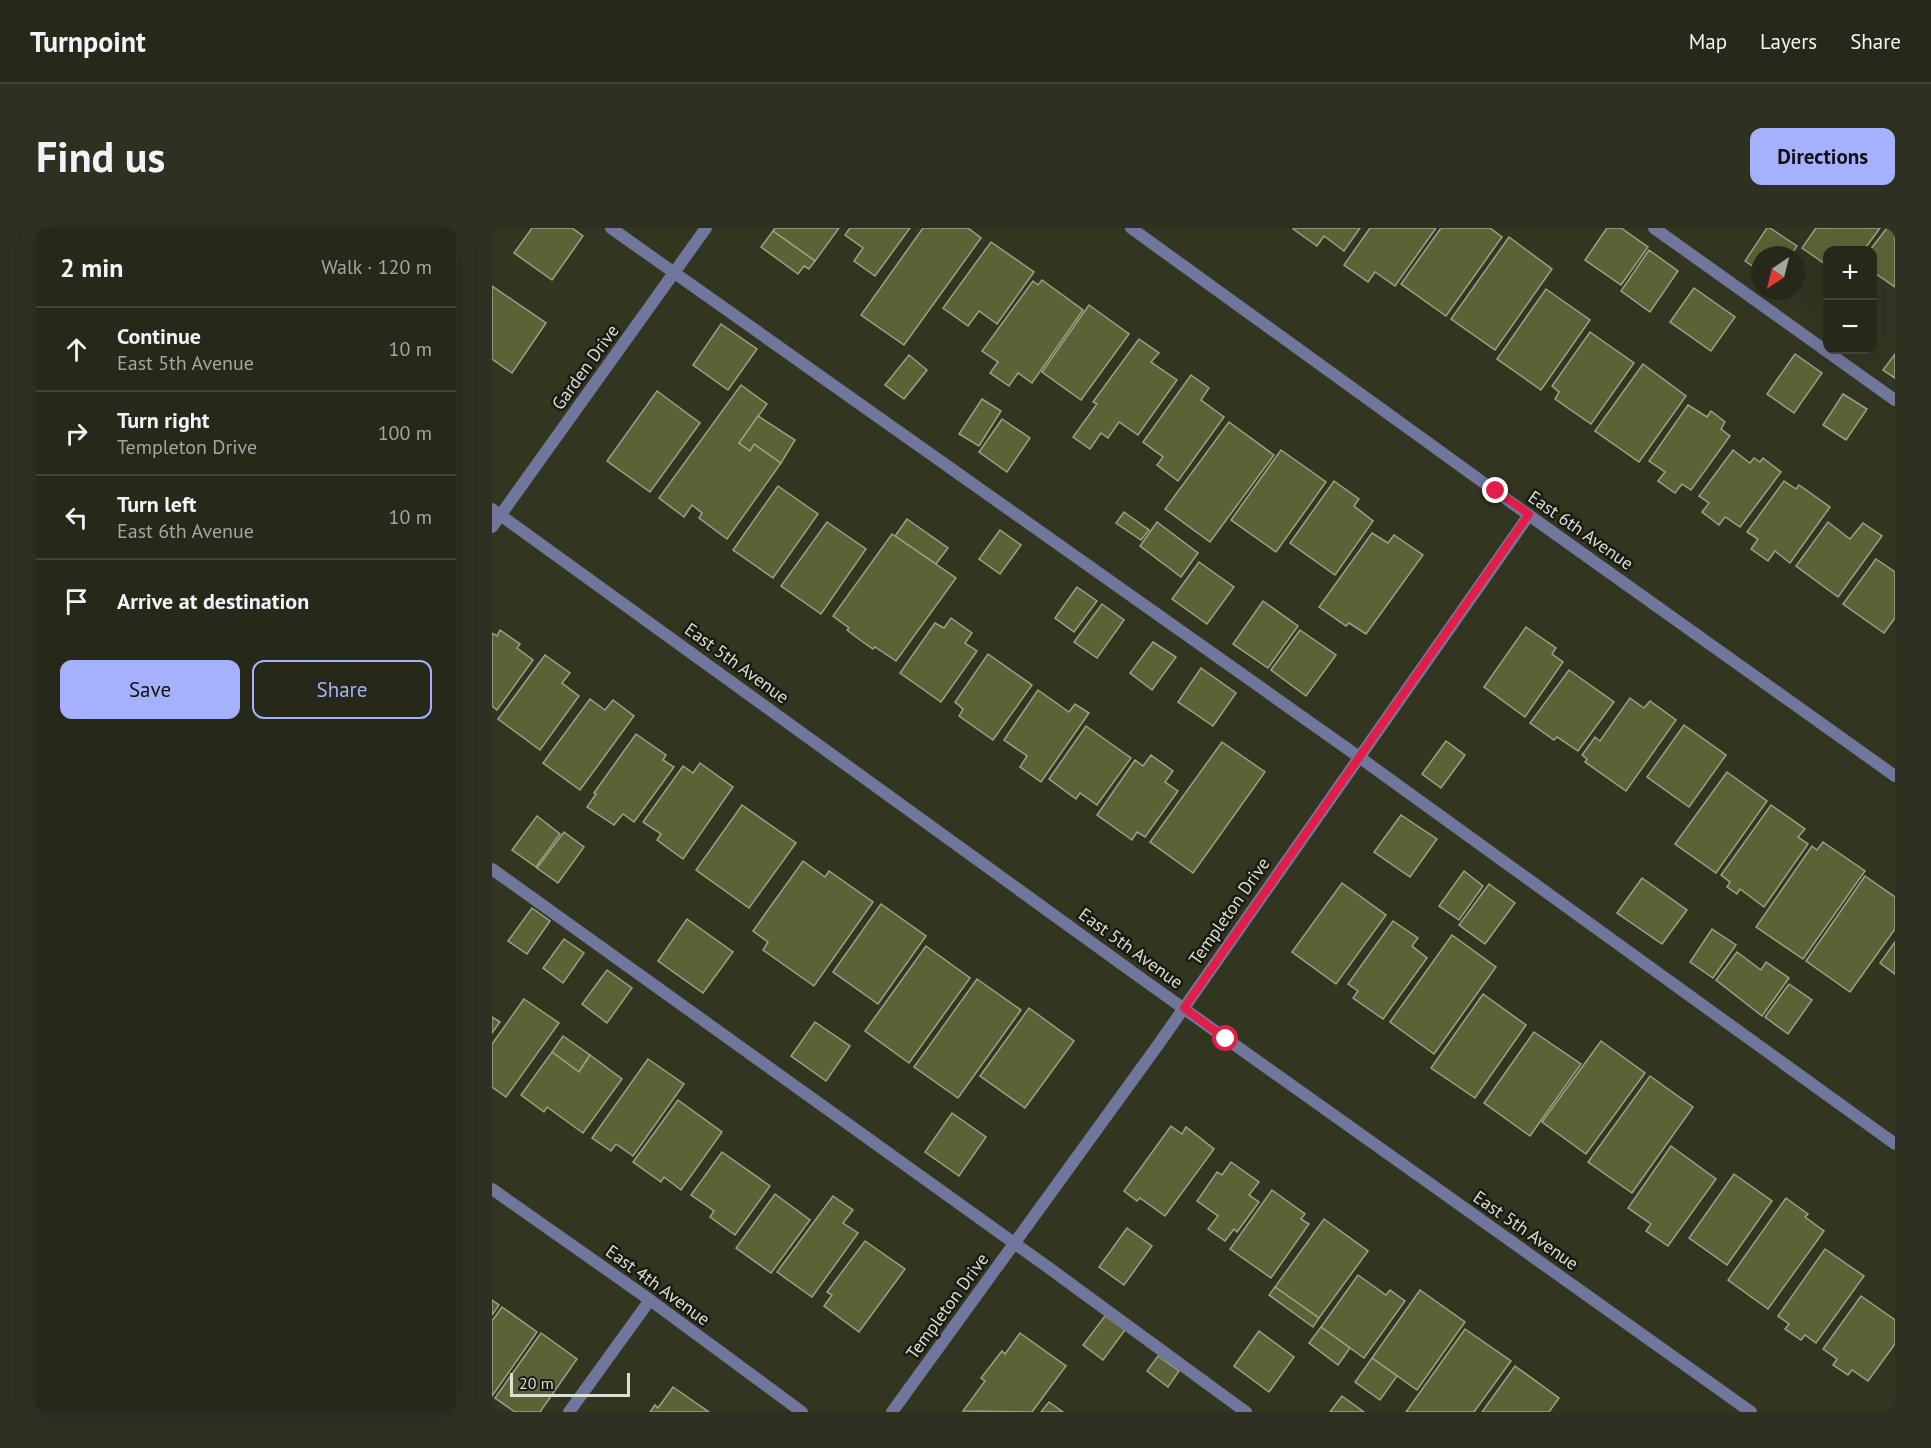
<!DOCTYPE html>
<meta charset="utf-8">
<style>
body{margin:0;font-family:"PT Sans",sans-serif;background:#2e3022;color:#f1f3f6}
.controls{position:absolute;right:18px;top:18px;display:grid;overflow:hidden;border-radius:12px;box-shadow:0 6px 24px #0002}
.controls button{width:54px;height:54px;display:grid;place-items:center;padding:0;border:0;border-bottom:2px solid #424438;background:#262819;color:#f1f3f6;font:30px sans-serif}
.compass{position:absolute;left:1259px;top:18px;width:54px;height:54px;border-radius:50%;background:#262819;box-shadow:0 6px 24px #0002;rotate:215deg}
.scale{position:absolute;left:18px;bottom:15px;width:120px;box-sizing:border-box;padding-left:6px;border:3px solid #dcdfd2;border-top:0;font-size:16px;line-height:21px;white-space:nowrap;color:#dcdfd2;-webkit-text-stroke:4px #1a1c13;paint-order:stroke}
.stop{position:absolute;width:18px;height:18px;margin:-14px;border:4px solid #e11d48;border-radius:50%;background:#fff}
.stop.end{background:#e11d48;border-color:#fff;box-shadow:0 2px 6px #0008}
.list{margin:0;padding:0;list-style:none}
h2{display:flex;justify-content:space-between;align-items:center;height:78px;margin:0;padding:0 24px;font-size:26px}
h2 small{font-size:20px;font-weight:400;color:#a4a6a2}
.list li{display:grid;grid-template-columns:39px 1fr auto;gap:18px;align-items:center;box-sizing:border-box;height:84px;padding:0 24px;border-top:2px solid #424438}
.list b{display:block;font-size:22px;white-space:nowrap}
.list p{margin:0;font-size:20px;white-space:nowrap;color:#a4a6a2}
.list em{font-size:20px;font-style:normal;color:#a4a6a2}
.actions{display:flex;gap:12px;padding:18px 24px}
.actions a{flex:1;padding:14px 0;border:2px solid #a5b1fc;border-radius:12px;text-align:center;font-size:21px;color:#a5b1fc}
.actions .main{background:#a5b1fc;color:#111}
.icon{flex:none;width:33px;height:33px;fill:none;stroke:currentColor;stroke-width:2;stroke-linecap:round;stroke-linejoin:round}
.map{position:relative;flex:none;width:1403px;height:1184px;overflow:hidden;border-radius:12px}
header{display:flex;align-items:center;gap:36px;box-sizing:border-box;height:84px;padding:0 30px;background:#262819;border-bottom:2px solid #424438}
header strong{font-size:28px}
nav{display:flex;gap:33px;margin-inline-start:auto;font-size:21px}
.intro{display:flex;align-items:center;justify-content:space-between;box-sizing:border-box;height:144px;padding:0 36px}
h1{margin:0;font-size:42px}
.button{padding:15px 27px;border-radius:12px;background:#a5b1fc;color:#111;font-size:21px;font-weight:700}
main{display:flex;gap:36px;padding:0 36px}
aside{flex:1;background:#262819;border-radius:12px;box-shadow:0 6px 24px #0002}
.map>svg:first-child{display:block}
.building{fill:#5b6336;stroke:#9ca188;stroke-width:1.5}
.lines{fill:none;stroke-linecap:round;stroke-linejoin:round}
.service{stroke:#71779c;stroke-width:12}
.minor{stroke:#71779c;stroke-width:12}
.route{stroke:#e11d48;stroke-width:8}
.labels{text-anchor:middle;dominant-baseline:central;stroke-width:5;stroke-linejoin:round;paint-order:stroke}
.street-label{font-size:18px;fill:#dcdfd2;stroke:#1a1c13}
</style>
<header>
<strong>Turnpoint</strong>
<nav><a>Map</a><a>Layers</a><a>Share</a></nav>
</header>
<div class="intro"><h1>Find us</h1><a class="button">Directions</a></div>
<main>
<aside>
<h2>2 min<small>Walk · 120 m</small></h2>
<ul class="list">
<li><svg class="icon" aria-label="ahead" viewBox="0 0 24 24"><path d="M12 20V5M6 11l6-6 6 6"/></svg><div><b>Continue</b><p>East 5th Avenue</p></div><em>10 m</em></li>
<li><svg class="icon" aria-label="right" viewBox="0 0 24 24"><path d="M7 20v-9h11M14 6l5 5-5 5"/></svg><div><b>Turn right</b><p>Templeton Drive</p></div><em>100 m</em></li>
<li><svg class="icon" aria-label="left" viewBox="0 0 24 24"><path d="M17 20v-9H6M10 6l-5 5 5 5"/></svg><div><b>Turn left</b><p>East 6th Avenue</p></div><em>10 m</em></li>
<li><svg class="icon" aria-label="arrive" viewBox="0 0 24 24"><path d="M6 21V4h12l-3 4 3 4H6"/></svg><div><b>Arrive at destination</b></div></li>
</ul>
<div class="actions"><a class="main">Save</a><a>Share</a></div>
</aside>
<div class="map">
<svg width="1403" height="1184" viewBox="0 0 1403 1184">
<rect width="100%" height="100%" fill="#323621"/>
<!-- building -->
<g class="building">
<polygon points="40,0 80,0 91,8 60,52 22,25"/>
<polygon points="283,0 347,0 323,33 281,3"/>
<polygon points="358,0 418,0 383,48 362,33 371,20 353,7"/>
<polygon points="431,0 476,0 489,10 412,117 369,87"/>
<polygon points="802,0 868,0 852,23 832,8 825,18 801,1"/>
<polygon points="878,0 944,0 903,58 883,44 876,54 852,37"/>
<polygon points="949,0 998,0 1010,9 954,88 909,56"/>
<polygon points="1115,0 1129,0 1156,19 1129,57 1093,32"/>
<polygon points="1275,0 1278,0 1305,18 1299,27 1268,27 1268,43 1253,33"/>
<polygon points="1324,0 1388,0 1372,22 1336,22 1336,38 1310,20"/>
<polygon points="1395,0 1403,0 1403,59 1380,43 1380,22 1378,22"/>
<polygon points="281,3 323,33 317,41 312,38 306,46 269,19"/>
<polygon points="1017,9 1060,41 1003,122 959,91"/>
<polygon points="499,14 542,44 505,96 487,83 476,98 451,80"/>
<polygon points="1157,22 1186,43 1158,84 1129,63"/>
<polygon points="550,52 591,82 540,155 526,145 517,158 498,145 506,134 490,123 541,53 546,57"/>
<polygon points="0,58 54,95 20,145 0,131"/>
<polygon points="1202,60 1243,89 1219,123 1178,94"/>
<polygon points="1054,61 1098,92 1049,162 1005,131"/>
<polygon points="597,77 637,106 589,172 550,144"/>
<polygon points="229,96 265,121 236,162 201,137"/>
<polygon points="1098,104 1142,135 1099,196 1063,171 1067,164 1060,158"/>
<polygon points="647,111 667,125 659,134 685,152 646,207 627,194 616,210 609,205 598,221 581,209 605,176 601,174"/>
<polygon points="1303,126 1330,145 1302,185 1275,166"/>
<polygon points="1403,126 1403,150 1391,142"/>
<polygon points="417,127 435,142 412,171 393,157"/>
<polygon points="1151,136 1194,168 1147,234 1103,203"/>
<polygon points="699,147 717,160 709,172 732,189 686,253 665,237 671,229 651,214"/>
<polygon points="249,157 275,176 247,215 258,223 262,216 289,235 235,311 207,290 210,285 200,277 192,289 167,270"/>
<polygon points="165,163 208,195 158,264 115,233"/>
<polygon points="1351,166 1375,181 1354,212 1331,197"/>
<polygon points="490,171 509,183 487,218 467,206"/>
<polygon points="1196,177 1215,189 1219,183 1233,194 1229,201 1238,208 1199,262 1190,256 1183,265 1166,253 1173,244 1157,233"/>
<polygon points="266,188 303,212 289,235 262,216 258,223 247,215"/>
<polygon points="510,191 538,210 515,244 487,224"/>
<polygon points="737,194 782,227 718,314 673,281"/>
<polygon points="789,222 834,254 784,324 739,292"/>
<polygon points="1241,222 1258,235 1262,230 1268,234 1271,230 1289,244 1248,299 1233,289 1227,297 1210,284 1217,275 1207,268"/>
<polygon points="842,253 867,271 862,278 881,293 843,347 798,315"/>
<polygon points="1292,253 1304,261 1307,257 1338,279 1298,335 1283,323 1276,333 1259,321 1266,311 1255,304"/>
<polygon points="286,258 326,286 281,350 241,322"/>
<polygon points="632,284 657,302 649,312 624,295"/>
<polygon points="415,291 456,320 444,336 403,308"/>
<polygon points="335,294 374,321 329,386 289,358"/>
<polygon points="665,294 706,325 689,349 648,318"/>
<polygon points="1336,294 1358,311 1371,295 1390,308 1346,369 1304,338"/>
<polygon points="508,302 529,317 508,346 487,331"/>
<polygon points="880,305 896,315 902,307 931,327 874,406 857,395 854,398 827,379"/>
<polygon points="400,306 464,350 404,433 383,419 381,421 368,412 355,402 357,400 341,388"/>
<polygon points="1384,331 1403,344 1403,390 1392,405 1351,376"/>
<polygon points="707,334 742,359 715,396 680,371"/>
<polygon points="585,359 605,373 582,404 563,390"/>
<polygon points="771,373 806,398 776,440 741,416"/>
<polygon points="610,376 632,392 605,430 582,414"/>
<polygon points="459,390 480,405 473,415 485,423 449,474 408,445 443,395 452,400"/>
<polygon points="1034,399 1064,420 1060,426 1071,434 1033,489 992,459"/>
<polygon points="8,402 28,416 25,420 41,432 5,482 0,478 0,405 5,408"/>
<polygon points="808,402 844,427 814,468 779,442"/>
<polygon points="661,414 684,429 660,462 638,445"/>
<polygon points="496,426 540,457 501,512 467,488 471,481 463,474"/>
<polygon points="53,427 78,445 70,455 87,468 48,522 6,491"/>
<polygon points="709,440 744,465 721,498 686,474"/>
<polygon points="1077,442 1122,474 1086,523 1065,509 1062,512 1038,495"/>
<polygon points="546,462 577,484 583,476 597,485 549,554 528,539 535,528 512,512"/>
<polygon points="1138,470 1152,480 1158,473 1184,492 1134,563 1093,534 1095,531 1090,527 1103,509 1108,513"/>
<polygon points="98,471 113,482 121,472 142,488 88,562 51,535"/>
<polygon points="1192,497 1234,527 1197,579 1155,549"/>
<polygon points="594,498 639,530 605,577 588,565 584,571 557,551"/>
<polygon points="144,506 174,527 171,532 182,539 142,594 131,586 122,597 95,579 104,566 102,565"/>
<polygon points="954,513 973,527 949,560 930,546"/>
<polygon points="730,514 773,544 701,645 658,614"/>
<polygon points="659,527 681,543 673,554 686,563 653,609 645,604 640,612 605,587 643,532 651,538"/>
<polygon points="208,535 241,559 191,631 165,612 169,606 151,594 191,538 201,545"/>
<polygon points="1235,544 1275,573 1224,645 1183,616"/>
<polygon points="250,577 304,615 257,680 204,642"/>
<polygon points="1279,577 1313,601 1306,609 1316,616 1272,679 1248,661 1245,666 1235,659 1238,654 1229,647"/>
<polygon points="909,587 945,611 918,649 882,624"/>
<polygon points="45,588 68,606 44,639 20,622"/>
<polygon points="72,604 92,619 66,655 45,640"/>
<polygon points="1331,614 1373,643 1311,731 1264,699 1320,618 1325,622"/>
<polygon points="311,633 333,649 337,643 381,674 322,758 271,722 276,714 261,703"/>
<polygon points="972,643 991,658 967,692 947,678"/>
<polygon points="1373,648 1403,669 1403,701 1358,764 1314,733"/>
<polygon points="1150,650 1195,682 1170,716 1125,685"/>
<polygon points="850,655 894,687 844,756 800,724"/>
<polygon points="997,656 1023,675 993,716 967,697"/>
<polygon points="389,676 434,708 386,776 341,744"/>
<polygon points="40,680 58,693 35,726 16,713"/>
<polygon points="195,691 241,724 211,765 166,733"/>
<polygon points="901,693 926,710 920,718 935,730 891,791 861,770 866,763 856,756"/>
<polygon points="1220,701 1244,717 1221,750 1198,734"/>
<polygon points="960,707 1004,739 942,826 898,794"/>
<polygon points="72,711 92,725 71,755 51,740"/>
<polygon points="1403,714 1403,746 1388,735"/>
<polygon points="434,718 478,750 417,835 373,803"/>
<polygon points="1245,724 1269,742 1274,734 1297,750 1270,788 1224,752"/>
<polygon points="115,742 140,760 115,795 90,776"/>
<polygon points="485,751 529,782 466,870 422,839"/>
<polygon points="1297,756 1320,772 1296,806 1273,789"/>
<polygon points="991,766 1034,797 983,870 939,840"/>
<polygon points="32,771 67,795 14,869 0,859 0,816"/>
<polygon points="537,780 582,813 533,880 488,848"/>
<polygon points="0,789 8,794 0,805"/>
<polygon points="323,794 358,818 334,853 299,828"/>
<polygon points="1042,804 1089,836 1038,908 992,875"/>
<polygon points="71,808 98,827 87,844 60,824"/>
<polygon points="1109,813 1153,845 1094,926 1050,894"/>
<polygon points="60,824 87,844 98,827 130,851 91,905 55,879 52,884 29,867"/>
<polygon points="156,831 192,856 141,928 124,916 119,923 100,910"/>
<polygon points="1158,848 1201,879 1140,965 1096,934"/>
<polygon points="186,872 230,904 189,962 172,949 169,954 141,934"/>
<polygon points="460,885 494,909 467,948 433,924"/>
<polygon points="679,898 690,906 694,899 722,921 673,988 648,970 645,973 632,963"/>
<polygon points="1179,918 1224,951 1176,1018 1154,1003 1159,996 1136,980"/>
<polygon points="230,924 278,958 243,1007 218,989 222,983 199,967"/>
<polygon points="739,934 767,954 757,967 767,974 745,1004 742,1001 733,1013 716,1001 726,988 705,973 725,944 730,947"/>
<polygon points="1242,946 1280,973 1235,1037 1197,1010"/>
<polygon points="780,962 813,986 809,991 817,996 779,1050 738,1021"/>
<polygon points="283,966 318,992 279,1045 244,1020"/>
<polygon points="341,968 361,982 351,995 366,1005 320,1069 285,1044"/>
<polygon points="1294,970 1316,986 1313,989 1332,1003 1276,1081 1236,1052"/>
<polygon points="832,991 876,1023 827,1090 783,1059"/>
<polygon points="635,1000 660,1018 632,1057 607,1039"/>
<polygon points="373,1013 413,1041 367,1104 332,1078 340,1067 335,1064"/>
<polygon points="1333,1021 1372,1048 1324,1115 1313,1107 1309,1112 1293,1101 1297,1096 1286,1088"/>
<polygon points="866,1047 894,1067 898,1062 913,1073 872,1130 829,1099"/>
<polygon points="783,1059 827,1090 821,1099 777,1067"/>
<polygon points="928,1062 973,1094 925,1162 880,1130"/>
<polygon points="1369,1068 1403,1092 1403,1116 1376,1153 1360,1142 1356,1147 1341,1137 1345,1131 1331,1121"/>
<polygon points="0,1072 7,1077 0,1087"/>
<polygon points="10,1079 45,1104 0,1168 0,1093"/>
<polygon points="613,1088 633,1102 611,1132 591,1117"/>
<polygon points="829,1099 858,1120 846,1137 817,1115"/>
<polygon points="973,1101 1019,1133 982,1184 914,1184"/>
<polygon points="767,1103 802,1129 777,1164 742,1138"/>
<polygon points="49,1105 85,1131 48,1184 23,1184 3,1170"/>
<polygon points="528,1105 574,1138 540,1184 471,1183 493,1153 489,1150 510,1123 513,1126"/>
<polygon points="666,1128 687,1143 676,1159 655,1143"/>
<polygon points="880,1130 905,1148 888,1172 863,1154"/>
<polygon points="1023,1138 1067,1170 1057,1184 990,1184"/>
<polygon points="181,1159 217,1184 158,1184 163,1177 166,1180"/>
<polygon points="850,1168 872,1184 838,1184"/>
<polygon points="557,1174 571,1184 549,1184"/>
</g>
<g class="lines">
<!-- service -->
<g class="service">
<polyline points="119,0 867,529 1403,916"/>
<polyline points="1162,0 1403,172"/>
<polyline points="0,641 557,1040 754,1184"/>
<polyline points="77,1184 158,1072"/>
</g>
<!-- minor -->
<g class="minor">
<polyline points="639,0 1003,263 1403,548"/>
<polyline points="0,281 653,753 1259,1184"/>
<polyline points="0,299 214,0"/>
<polyline points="0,961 158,1072 310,1184"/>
<polyline points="400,1184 666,817 1037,287"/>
</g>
</g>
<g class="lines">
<!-- route -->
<polyline class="route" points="734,811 692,780 1037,286 1004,263"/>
</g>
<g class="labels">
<!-- street labels -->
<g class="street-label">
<text transform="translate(93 139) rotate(-54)">Garden Drive</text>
<text transform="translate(1089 302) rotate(35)">East 6th Avenue</text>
<text transform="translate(245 435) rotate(36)">East 5th Avenue</text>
<text transform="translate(737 683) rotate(-55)">Templeton Drive</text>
<text transform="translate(639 720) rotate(36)">East 5th Avenue</text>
<text transform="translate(1034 1002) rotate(35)">East 5th Avenue</text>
<text transform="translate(166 1057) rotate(36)">East 4th Avenue</text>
<text transform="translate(455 1078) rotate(-54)">Templeton Drive</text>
</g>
</g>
</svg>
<div class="controls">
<button>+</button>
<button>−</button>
</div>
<svg class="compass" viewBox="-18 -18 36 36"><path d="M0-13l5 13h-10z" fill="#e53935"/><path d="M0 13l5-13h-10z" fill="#a4a6a2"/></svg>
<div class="scale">20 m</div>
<div class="stop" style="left:734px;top:811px"></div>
<div class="stop end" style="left:1004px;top:263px"></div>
</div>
</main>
